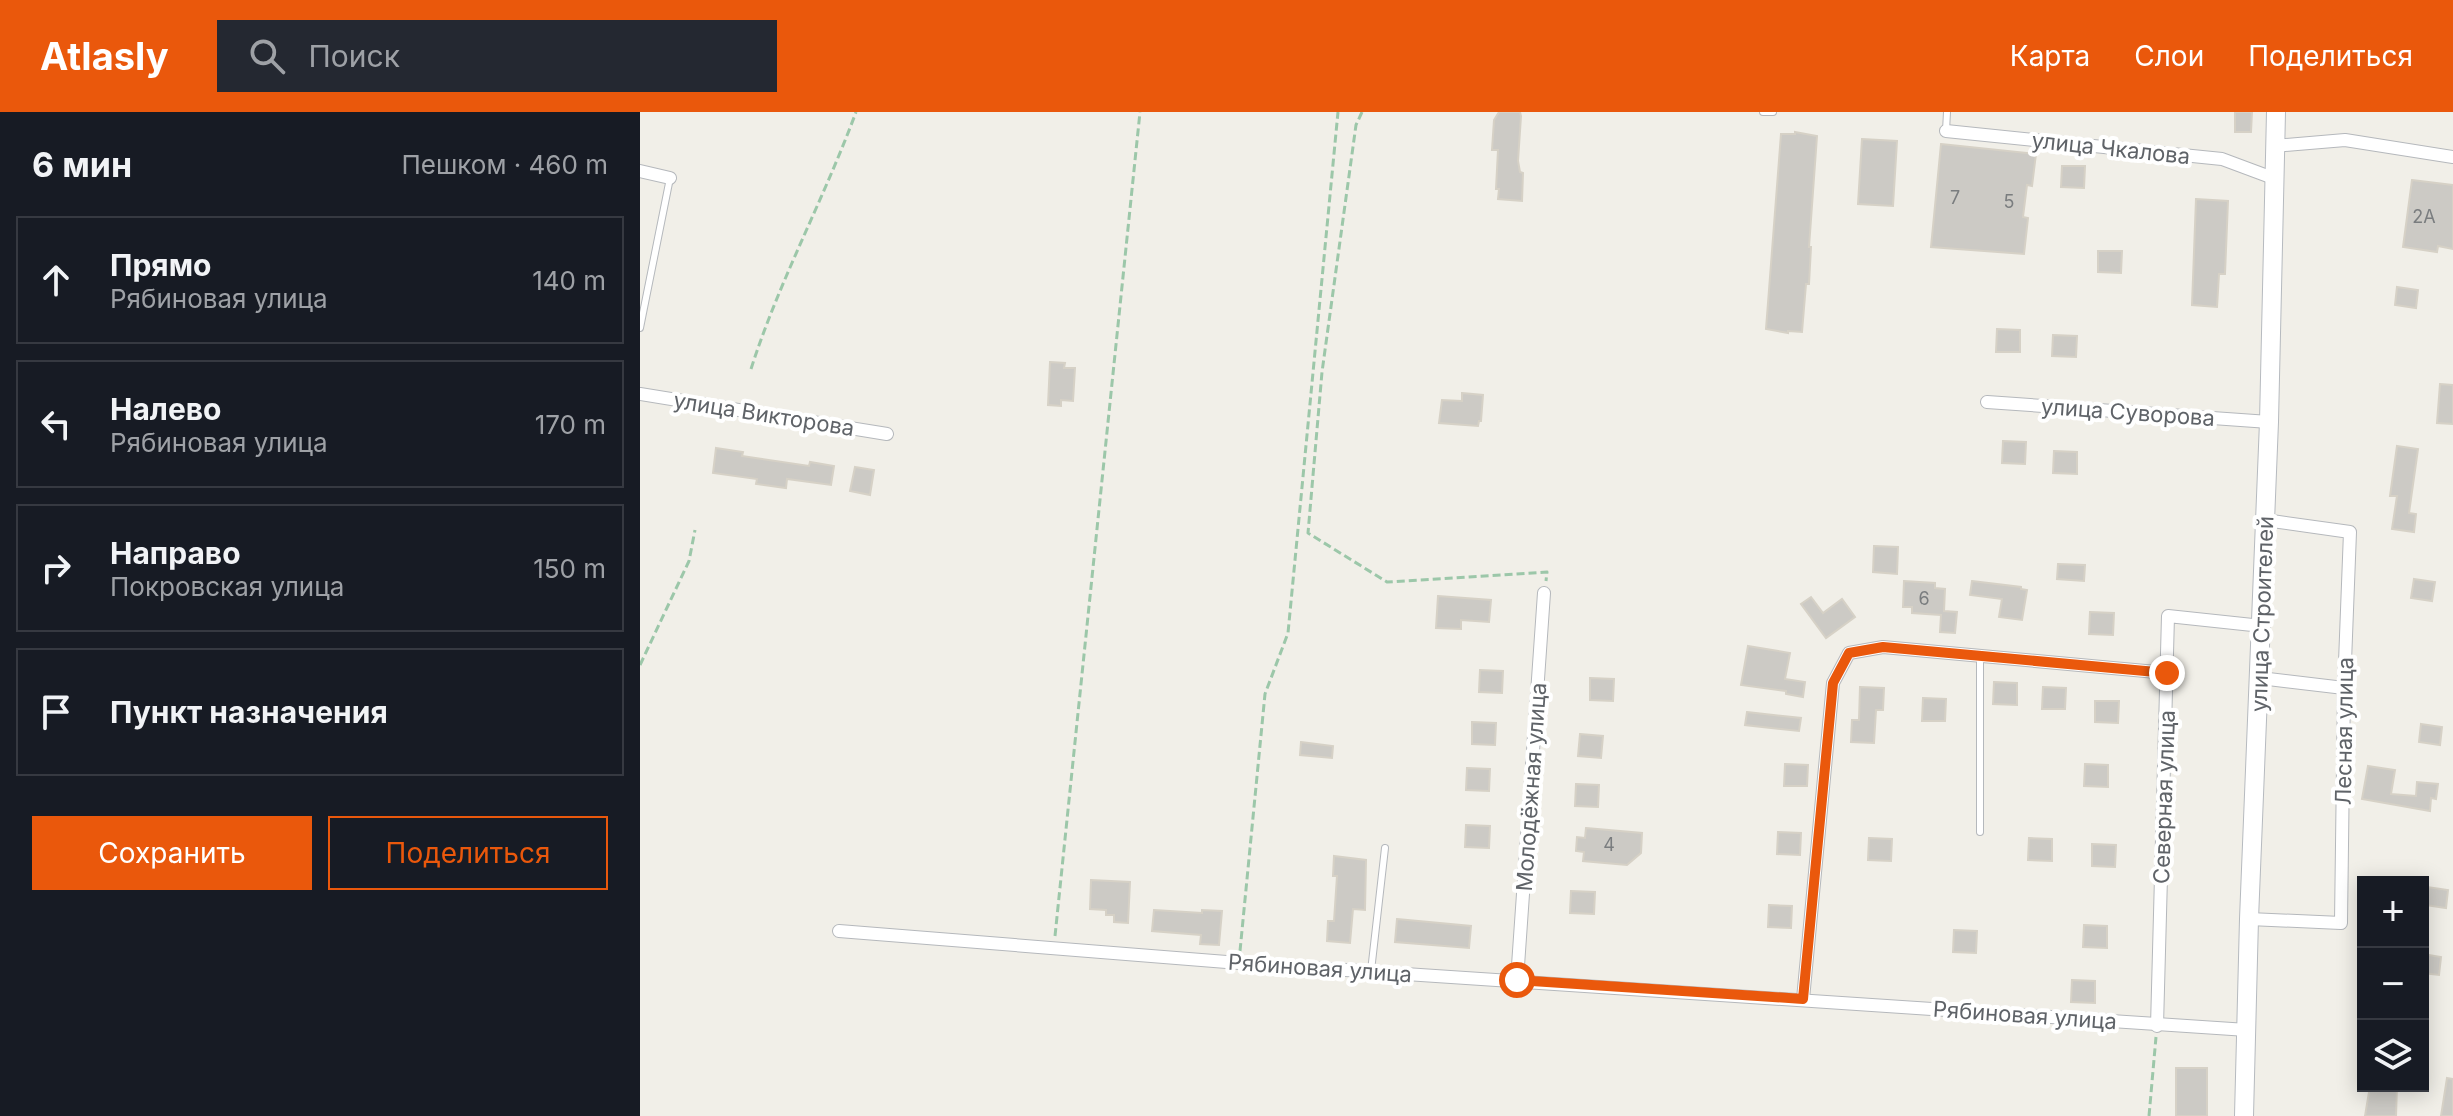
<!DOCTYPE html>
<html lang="ru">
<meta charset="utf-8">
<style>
body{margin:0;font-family:Inter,sans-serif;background:#242831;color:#f1f3f6}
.controls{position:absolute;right:24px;bottom:24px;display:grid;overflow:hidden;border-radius:0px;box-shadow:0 4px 20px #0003}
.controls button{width:72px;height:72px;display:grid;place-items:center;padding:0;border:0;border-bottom:2px solid #363941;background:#171b24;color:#f1f3f6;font:40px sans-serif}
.stop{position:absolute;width:24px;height:24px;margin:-18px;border:6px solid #ea580c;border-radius:50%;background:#fff}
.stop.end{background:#ea580c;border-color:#fff;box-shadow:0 2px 8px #0008}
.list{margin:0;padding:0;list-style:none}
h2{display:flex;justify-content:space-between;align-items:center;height:104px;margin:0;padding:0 32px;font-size:34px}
h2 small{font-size:26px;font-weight:400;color:#9ea1a6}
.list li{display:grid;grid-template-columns:52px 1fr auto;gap:24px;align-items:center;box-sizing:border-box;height:128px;margin:0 16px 16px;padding:0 16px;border:2px solid #363941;border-radius:0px}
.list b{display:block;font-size:30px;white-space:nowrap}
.list p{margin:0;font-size:26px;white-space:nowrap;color:#9ea1a6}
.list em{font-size:26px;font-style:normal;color:#9ea1a6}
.actions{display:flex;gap:16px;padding:24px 32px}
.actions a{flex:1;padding:18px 0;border:2px solid #ea580c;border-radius:0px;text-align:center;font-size:28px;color:#ea580c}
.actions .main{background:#ea580c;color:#fff}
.icon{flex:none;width:44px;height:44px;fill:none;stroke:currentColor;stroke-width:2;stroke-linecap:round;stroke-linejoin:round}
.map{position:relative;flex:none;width:1813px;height:1004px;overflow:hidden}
header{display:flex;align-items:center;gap:48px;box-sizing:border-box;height:112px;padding:0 40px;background:#ea580c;color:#fff}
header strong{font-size:38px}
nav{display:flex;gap:44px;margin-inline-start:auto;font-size:28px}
.search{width:560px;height:72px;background:#242831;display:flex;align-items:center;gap:20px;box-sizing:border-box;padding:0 28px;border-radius:0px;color:#9ea1a6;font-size:30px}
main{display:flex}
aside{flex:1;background:#171b24}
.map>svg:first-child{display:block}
.building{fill:#cccac5;stroke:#d6d1c6;stroke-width:2}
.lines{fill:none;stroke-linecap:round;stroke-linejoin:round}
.lane-casing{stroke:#b5b8bc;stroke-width:8}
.street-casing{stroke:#b5b8bc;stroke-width:14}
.secondary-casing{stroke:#b6babf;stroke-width:20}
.path{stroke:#9cc7a9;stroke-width:3;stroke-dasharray:8 4;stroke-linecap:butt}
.lane{stroke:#fff;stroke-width:6}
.street{stroke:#fff;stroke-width:12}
.secondary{stroke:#fff;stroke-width:18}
.route{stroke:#ea580c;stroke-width:10}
.labels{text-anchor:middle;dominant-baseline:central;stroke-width:8;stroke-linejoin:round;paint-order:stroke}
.number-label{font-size:18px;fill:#7a7d7f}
.street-label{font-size:22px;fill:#5f6368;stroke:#fff}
</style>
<header>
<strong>Atlasly</strong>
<div class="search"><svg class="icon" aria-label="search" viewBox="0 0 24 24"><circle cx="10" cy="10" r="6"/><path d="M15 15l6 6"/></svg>Поиск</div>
<nav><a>Карта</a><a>Слои</a><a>Поделиться</a></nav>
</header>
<main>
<aside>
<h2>6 мин<small>Пешком · 460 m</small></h2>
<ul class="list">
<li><svg class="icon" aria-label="ahead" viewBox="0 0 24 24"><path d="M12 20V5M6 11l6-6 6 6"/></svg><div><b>Прямо</b><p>Рябиновая улица</p></div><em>140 m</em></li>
<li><svg class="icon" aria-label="left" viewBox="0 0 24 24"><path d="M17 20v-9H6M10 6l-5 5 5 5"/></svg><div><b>Налево</b><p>Рябиновая улица</p></div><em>170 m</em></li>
<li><svg class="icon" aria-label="right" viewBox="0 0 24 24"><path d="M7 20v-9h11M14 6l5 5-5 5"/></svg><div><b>Направо</b><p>Покровская улица</p></div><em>150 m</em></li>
<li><svg class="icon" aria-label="arrive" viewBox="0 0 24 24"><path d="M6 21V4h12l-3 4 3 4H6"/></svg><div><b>Пункт назначения</b></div></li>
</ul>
<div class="actions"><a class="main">Сохранить</a><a>Поделиться</a></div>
</aside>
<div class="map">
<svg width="1813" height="1004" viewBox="0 0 1813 1004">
<rect width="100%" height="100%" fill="#f1efe8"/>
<!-- building -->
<g class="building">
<polygon points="859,0 880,0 881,4 878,49 880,60 883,61 882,89 858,87 859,77 856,77 858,38 852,38 854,8"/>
<polygon points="1595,0 1612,0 1611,20 1595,20"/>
<polygon points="1155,20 1177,24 1169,135 1171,135 1169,172 1166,172 1162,220 1148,219 1148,221 1126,217 1141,22 1155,22"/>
<polygon points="1222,27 1257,29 1253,94 1218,92"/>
<polygon points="1301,32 1396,42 1392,74 1387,73 1383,105 1388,106 1384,142 1291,135"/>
<polygon points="1422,54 1445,54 1444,76 1421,75"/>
<polygon points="1772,68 1813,73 1813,137 1798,134 1797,140 1763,135"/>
<polygon points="1556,87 1588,89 1585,162 1579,162 1577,195 1552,193"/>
<polygon points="1458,139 1482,139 1481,161 1458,160"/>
<polygon points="1757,175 1778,178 1776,196 1755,193"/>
<polygon points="1357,217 1380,218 1380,240 1356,240"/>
<polygon points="1413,223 1437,224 1436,245 1412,244"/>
<polygon points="410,250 425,251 424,256 435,256 433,289 421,288 421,294 408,293"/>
<polygon points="1800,272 1813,273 1813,312 1797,311"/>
<polygon points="822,281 843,283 841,309 839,309 838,314 799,311 802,288 822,289"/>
<polygon points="1363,329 1386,330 1385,352 1362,351"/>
<polygon points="1757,334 1778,337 1769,401 1776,402 1774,420 1752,417 1757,384 1750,384"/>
<polygon points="76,336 103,340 102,344 169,354 170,350 194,354 191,373 147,367 146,376 116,372 117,367 73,361"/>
<polygon points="1414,339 1437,340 1437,362 1413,361"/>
<polygon points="215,355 234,358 230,383 210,379"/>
<polygon points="1234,434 1258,435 1257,462 1233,460"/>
<polygon points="1418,452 1445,453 1444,469 1417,467"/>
<polygon points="1774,467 1795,470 1792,489 1771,486"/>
<polygon points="1264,469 1295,471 1295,476 1305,477 1304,499 1317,500 1315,521 1300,520 1301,503 1272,501 1272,495 1263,495"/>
<polygon points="1332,469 1381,475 1381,477 1387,478 1382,508 1359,505 1362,487 1330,483"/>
<polygon points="798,484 851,488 849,510 821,508 821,517 796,516"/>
<polygon points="1171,485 1183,501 1202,487 1215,505 1186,526 1161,492"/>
<polygon points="1450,500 1474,501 1473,523 1449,522"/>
<polygon points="1108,534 1150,541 1145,567 1165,570 1163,585 1146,582 1146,579 1101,573"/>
<polygon points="840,558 863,559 862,581 839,580"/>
<polygon points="950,566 974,567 973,589 950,588"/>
<polygon points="1354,570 1377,571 1377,593 1353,592"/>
<polygon points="1220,575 1244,576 1243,598 1236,598 1234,631 1211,630 1212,608 1219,608"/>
<polygon points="1403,575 1426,576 1425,597 1402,597"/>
<polygon points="1283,586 1306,587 1305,609 1282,609"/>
<polygon points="1455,589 1479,589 1478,611 1455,610"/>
<polygon points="1107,600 1161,606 1159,619 1105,613"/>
<polygon points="832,610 856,611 855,633 832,632"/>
<polygon points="1781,612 1802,615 1800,633 1779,630"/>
<polygon points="940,622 963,624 961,646 938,644"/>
<polygon points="661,630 693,634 692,646 660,643"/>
<polygon points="1145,652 1168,653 1167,674 1144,674"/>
<polygon points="1445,652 1468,653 1468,675 1444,674"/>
<polygon points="1728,654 1755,658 1751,682 1776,684 1777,670 1798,672 1796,687 1791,686 1790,699 1722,687"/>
<polygon points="827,656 850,657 849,679 826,678"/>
<polygon points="936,672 959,673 958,695 935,694"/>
<polygon points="826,713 850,714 849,736 825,735"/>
<polygon points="946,716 1002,721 1001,741 987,753 943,749 944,740 936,739 937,725 945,726"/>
<polygon points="1138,720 1161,721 1160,743 1137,742"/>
<polygon points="1229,726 1252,727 1251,749 1228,748"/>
<polygon points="1389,726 1412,727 1412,749 1388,748"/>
<polygon points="1452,732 1476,733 1475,755 1452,754"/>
<polygon points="694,744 726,748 725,798 713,797 710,831 687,829 688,809 694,809 697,764 693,764"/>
<polygon points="451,768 490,770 488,811 474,810 474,803 466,803 466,798 450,797"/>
<polygon points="1787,775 1808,778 1806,796 1785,793"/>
<polygon points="931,779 955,780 954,802 930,801"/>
<polygon points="1129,793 1152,794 1151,816 1128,815"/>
<polygon points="514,798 562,801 562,798 582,799 579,833 560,832 561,823 512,819"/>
<polygon points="757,807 831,814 829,836 755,830"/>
<polygon points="1444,813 1467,814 1467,836 1443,835"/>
<polygon points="1314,818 1337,819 1336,841 1313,840"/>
<polygon points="1783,842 1801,845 1799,863 1783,861"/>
<polygon points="1432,868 1455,869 1455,891 1431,890"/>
<rect x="1536" y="956" width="31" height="48"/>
<polygon points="1807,966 1813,967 1813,1004 1801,1004"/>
<polygon points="1730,974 1757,974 1756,1004 1725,1004"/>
</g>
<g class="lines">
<!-- lane casing -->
<g class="lane-casing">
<g id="lane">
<polyline points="1123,0 1133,0"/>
<polyline points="1306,19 1307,0"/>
<polyline points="0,216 30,66"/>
<polyline points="1340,544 1340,720"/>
<polyline points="731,859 745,736"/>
</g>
</g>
<!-- street casing -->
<g class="street-casing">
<g id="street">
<polyline points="1306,19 1582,47 1633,66"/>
<polyline points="1634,34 1705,28 1813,45"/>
<polyline points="0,59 30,66"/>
<polyline points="0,282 247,322"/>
<polyline points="1347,290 1629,310"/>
<polyline points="1620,566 1704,576"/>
<polyline points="1609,807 1701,811 1704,576 1710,420 1625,408"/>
<polyline points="199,819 599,851 1607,918"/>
<polyline points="877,868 904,481"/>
<polyline points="1163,887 1193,571 1209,541 1243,535 1527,561"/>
<polyline points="1517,914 1528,504 1622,514"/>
</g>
</g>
<!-- secondary casing -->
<g class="secondary-casing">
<polyline id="secondary" points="1604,1004 1609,807 1629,310 1636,0"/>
</g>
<!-- path -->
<g class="path">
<polyline points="722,0 716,13 682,260 668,421 747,470 907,460 906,469"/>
<path d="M111 257C139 169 184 87 216 0"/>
<polyline points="0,553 49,449 55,418"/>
<polyline points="415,824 500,0"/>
<polyline points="600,839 625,582 648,521 698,0"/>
<polyline points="1509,1004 1516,925"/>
</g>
<!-- lane -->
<use href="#lane" class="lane"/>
<!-- street -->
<use href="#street" class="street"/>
<!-- secondary -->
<use href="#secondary" class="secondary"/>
</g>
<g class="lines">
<!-- route -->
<polyline class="route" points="877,868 1163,887 1193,571 1209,541 1243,535 1527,561"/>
</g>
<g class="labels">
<!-- number labels -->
<g class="number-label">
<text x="1315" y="85">7</text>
<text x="1369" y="89">5</text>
<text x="1784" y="104">2А</text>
<text x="1284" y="486">6</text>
<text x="969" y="732">4</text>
</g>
<!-- street labels -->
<g class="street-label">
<text transform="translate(1471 36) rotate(6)">улица Чкалова</text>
<text transform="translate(1488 300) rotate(4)">улица Суворова</text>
<text transform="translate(124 302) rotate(9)">улица Викторова</text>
<text transform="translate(1622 502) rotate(-88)">улица Строителей</text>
<text transform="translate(1704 619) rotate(-89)">Лесная улица</text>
<text transform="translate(891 675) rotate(-86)">Молодёжная улица</text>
<text transform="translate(1524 685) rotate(-88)">Северная улица</text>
<text transform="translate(680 856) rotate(4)">Рябиновая улица</text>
<text transform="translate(1385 903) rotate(4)">Рябиновая улица</text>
</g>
</g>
</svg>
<div class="controls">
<button>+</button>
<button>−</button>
<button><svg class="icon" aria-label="layers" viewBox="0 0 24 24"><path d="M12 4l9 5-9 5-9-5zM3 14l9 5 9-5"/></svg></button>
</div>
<div class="stop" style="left:877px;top:868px"></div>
<div class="stop end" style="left:1527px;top:561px"></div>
</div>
</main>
